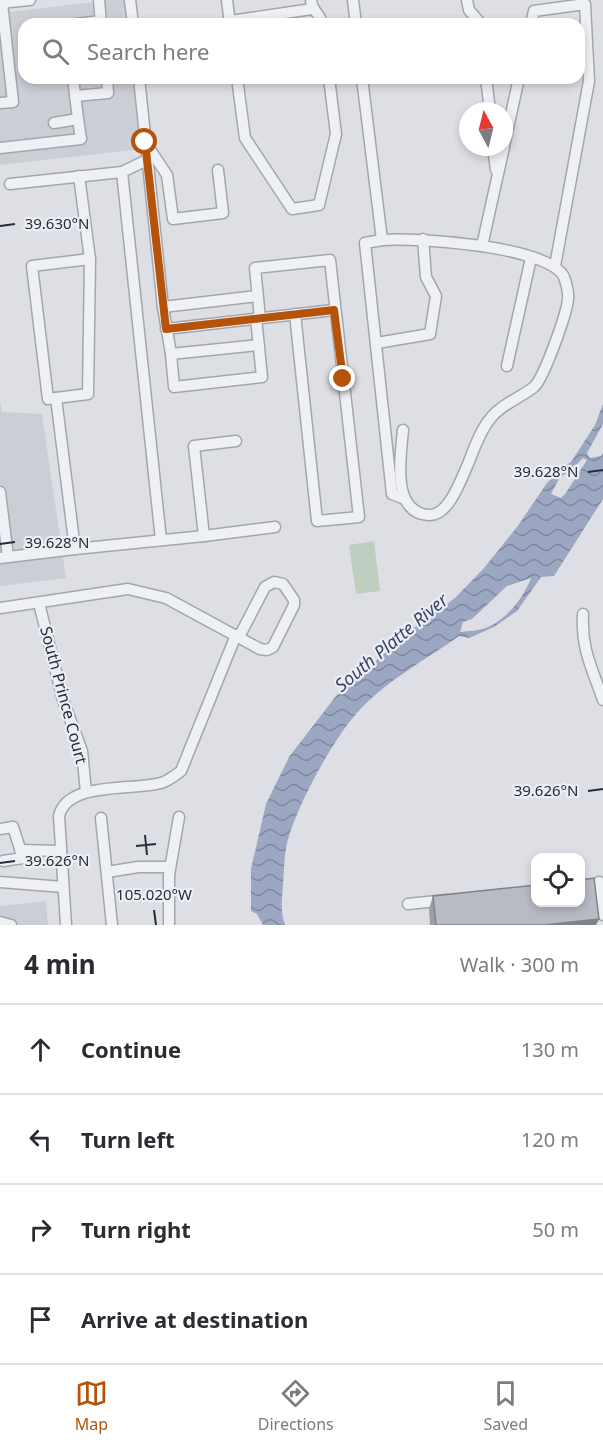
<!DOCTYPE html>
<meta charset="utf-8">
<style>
body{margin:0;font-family:"Noto Sans",sans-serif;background:#f2f2f3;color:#2b2b33}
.controls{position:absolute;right:18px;bottom:18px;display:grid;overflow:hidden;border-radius:12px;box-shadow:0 3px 9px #0003}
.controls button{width:54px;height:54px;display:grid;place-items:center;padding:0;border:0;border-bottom:2px solid #e1e1e2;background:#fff;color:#2b2b33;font:30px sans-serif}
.compass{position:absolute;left:459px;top:102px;width:54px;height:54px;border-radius:50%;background:#fff;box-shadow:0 3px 9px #0003;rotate:353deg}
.stop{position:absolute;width:18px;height:18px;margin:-14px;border:4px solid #b45309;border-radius:50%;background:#fff}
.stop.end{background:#b45309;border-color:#fff;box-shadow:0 2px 6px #0008}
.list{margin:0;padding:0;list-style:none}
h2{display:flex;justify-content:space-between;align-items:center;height:78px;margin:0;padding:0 24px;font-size:26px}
h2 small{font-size:20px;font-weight:400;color:#7c7c81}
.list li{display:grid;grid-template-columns:39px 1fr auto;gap:18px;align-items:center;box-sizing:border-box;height:90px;padding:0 24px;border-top:2px solid #e1e1e2}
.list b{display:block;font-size:22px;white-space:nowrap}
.list em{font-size:20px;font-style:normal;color:#7c7c81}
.icon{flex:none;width:33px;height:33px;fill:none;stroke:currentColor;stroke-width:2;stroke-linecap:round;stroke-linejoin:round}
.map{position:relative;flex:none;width:603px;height:925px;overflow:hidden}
.search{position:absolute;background:#fff;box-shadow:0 3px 9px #0003;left:18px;right:18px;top:18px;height:66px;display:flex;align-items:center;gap:15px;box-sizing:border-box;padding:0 21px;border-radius:18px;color:#7c7c81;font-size:22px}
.sheet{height:438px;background:#fff}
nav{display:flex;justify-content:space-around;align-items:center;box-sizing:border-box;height:84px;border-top:2px solid #e1e1e2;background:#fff;font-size:16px;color:#7c7c81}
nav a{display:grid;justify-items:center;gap:3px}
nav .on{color:#b45309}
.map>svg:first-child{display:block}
.built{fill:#ccced6}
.garden{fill:#c0cebf}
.water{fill:url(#water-waves);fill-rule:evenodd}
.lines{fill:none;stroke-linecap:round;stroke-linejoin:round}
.minor-casing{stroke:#a3a6ae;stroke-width:13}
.minor{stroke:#eff0f4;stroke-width:10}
.wall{fill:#9ea0a9}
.shaded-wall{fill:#818289}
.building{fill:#b8bac4;stroke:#818289;stroke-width:1.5}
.route{stroke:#b45309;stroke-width:8}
.ticks{fill:none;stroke:#282c3a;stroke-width:2}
.labels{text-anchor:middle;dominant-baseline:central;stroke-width:4.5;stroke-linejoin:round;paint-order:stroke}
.street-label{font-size:16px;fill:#282c3a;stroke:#eceef3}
.water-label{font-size:18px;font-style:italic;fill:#384469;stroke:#eceef3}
.ticks-label{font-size:15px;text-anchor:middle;fill:#282c3a;stroke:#eceef3;stroke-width:4.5;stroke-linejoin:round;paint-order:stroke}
</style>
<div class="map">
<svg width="603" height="925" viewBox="0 0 603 925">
<defs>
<pattern id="water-waves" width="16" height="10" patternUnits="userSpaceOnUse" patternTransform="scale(1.5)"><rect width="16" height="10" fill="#9ca7c2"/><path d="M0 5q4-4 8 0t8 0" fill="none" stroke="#7f889f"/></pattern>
</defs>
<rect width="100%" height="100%" fill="#dddfe5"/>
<!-- built -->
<g class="built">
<polygon points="110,0 124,0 127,24 24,24 24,78 133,78 141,149 0,165 0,13"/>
<polygon points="0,400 2,412 42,414 66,578 0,586"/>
<polygon points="46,901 48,925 0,925 0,906"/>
</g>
<!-- garden -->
<polygon class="garden" points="374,541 380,591 356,594 349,545"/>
<!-- water -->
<path class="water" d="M603 404V424L587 453 590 458 601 456 603 453V499L554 576 541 577 517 611 494 627 469 638 459 636C424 661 384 682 356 714 332 741 293 812 286 848 284 859 284 872 283 884 282 899 280 911 285 925H263L257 914 251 911V869L266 804 289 757 336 696 411 630 455 598 484 568 517 527 547 483 562 468 571 462 595 425ZM583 458 587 460 565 494 561 498 551 494 560 477 570 471ZM531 578C524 597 507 619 488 627 480 631 468 631 460 632L463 622 472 619 507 586Z"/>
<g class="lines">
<!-- minor casing -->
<g class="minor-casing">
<g id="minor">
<polyline points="99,0 101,24"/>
<polyline points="130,0 133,24"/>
<polyline points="227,0 230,24"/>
<path d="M311 0C312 12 321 14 322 24"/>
<polyline points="353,0 356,24"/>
<polyline points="467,0 469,10 481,24"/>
<polyline points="0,3 30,0"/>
<polyline points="230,21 312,9"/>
<polyline points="76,24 101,21"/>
<polyline points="531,24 534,11 585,4 589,81 555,266"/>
<polyline points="139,78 163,307 257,296"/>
<polyline points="237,78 245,138 292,209 319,205 336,134 329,78"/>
<path d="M362 78 382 240C415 237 549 246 564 277 566 282 569 294 568 299 567 313 544 378 534 387 520 398 500 405 490 419 480 431 474 449 468 464 461 479 449 516 429 515 390 513 401 454 403 430"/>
<polyline points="486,78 490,111"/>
<polyline points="75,96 108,93 107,78"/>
<polyline points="0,103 13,102 2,3"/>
<polyline points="54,123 78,119 73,78"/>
<polyline points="147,145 167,175 173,219 223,213 218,170"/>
<polyline points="504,146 519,78"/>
<polyline points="493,147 496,170"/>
<polyline points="0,148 81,139 78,119"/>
<polyline points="122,172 161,540"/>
<polyline points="79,176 90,259 88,394 48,399 32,266 90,259"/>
<polyline points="10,184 122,172 147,160"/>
<polyline points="382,240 365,243 392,494 405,499"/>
<polyline points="482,246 504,147"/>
<polyline points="163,307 171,354"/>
<polyline points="256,318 262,377 174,387 171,354 259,345"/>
<polyline points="260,318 255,268 330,260 359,517 317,521 295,314"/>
<polyline points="166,329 334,310"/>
<polyline points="377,343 430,334 436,296 426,277 423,239"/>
<polyline points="507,366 531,258"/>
<polyline points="56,398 75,549 204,536 275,527"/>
<polyline points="0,492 8,557 0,558"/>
<polyline points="204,536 194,446 236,441"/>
<polyline points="8,557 75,549"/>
<polyline points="39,603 63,700 82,751 86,792"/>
<polyline points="0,608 128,589 166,598 260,649 267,650 273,647 294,605 294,600 283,584 274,582 265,587 239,637"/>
<path d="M583 614C581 649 592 668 603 700"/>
<polyline points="101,818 112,925"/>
<polyline points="0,829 13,827 23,858 3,861"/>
<polyline points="20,850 61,851"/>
<polyline points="107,872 138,867 170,867"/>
<polyline points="0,882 63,887"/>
<polyline points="599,882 603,915"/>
<polyline points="408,904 446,900"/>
<polyline points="0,922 11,925"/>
<path d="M66 925 59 816C67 781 132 791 161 783 168 781 174 776 181 771L236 635"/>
<polyline points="169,925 169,875 179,817"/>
</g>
</g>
<!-- minor -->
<use href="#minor" class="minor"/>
</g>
<!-- wall -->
<polygon class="wall" points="433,896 596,925 430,925 429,909"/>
<!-- shaded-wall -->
<polygon class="shaded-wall" points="599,919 596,925 544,925"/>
<!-- building -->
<polygon class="building" points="594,878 599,919 544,925 436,925 433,896 536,885 536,903 580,903 580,880"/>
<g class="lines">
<!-- route -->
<polyline class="route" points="145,142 166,329 334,310 343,379"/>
</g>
<!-- ticks -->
<path class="ticks" d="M0 226 15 224M588 472 603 470M0 544 15 542M588 791 603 789M145 835 147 855M136 846 156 844M0 863 15 861M154 910 156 925"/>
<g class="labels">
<!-- street labels -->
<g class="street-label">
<text transform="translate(64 695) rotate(75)">South Prince Court</text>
</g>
<!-- water labels -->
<g class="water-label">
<text transform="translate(391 642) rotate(-40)">South Platte River</text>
</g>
</g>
<g class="ticks-label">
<text x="57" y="229">39.630°N</text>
<text x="546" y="477">39.628°N</text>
<text x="57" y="548">39.628°N</text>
<text x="546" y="796">39.626°N</text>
<text x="57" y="866">39.626°N</text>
<text x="154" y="900">105.020°W</text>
</g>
</svg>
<div class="controls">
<button><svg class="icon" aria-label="locate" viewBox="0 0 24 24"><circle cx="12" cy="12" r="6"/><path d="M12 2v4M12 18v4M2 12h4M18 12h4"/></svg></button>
</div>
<svg class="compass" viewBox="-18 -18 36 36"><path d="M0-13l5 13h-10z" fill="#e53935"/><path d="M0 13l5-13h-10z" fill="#7c7c81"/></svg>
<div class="stop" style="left:145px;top:142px"></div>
<div class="stop end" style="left:343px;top:379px"></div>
<div class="search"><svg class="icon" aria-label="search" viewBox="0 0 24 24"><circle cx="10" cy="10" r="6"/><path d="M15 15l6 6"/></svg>Search here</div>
</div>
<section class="sheet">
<h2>4 min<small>Walk · 300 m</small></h2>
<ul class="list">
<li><svg class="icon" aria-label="ahead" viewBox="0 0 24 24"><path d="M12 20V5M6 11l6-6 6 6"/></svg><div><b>Continue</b></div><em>130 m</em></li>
<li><svg class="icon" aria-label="left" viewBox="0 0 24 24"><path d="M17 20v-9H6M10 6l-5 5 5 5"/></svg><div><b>Turn left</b></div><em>120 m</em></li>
<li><svg class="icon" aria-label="right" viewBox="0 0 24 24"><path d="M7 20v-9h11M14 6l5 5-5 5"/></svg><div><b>Turn right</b></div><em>50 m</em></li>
<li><svg class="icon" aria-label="arrive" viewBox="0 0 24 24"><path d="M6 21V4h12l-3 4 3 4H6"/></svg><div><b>Arrive at destination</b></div></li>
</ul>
</section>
<nav>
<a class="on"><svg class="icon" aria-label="map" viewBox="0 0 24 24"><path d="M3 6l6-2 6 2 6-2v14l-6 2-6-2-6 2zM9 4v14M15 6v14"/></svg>Map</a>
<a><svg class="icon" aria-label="directions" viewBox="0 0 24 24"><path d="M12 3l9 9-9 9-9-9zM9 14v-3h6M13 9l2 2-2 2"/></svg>Directions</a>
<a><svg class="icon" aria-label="saved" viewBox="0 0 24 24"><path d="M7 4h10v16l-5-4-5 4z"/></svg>Saved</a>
</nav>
